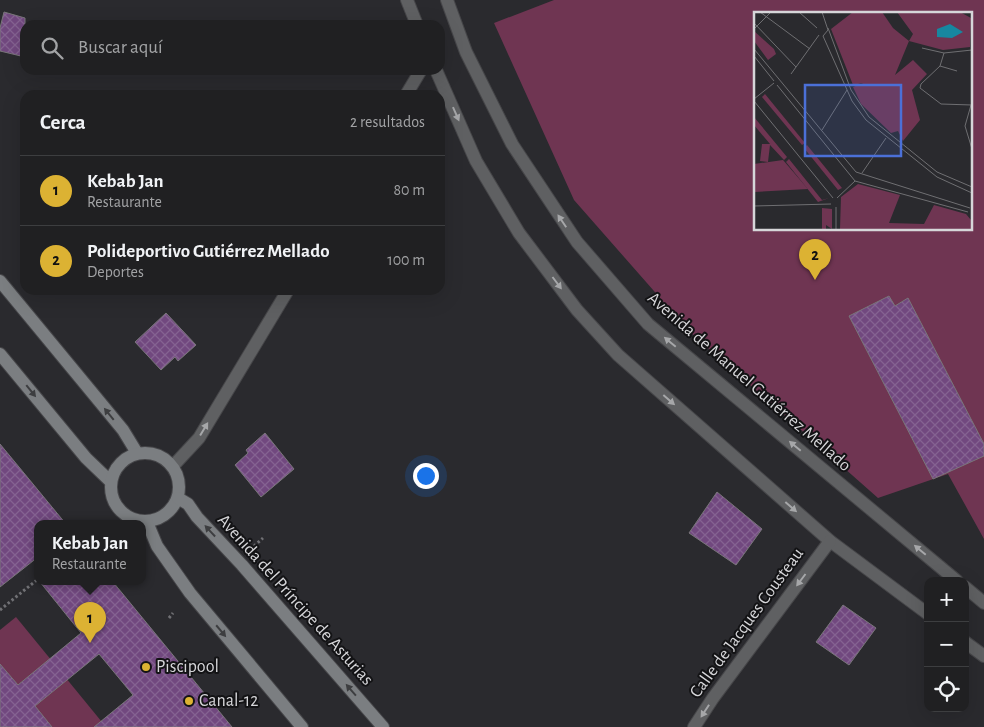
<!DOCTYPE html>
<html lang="es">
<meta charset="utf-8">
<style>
body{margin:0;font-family:"Alegreya Sans",sans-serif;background:#28282a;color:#f1f3f6}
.controls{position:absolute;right:15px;bottom:15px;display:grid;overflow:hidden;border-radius:10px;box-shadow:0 5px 20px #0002}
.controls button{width:45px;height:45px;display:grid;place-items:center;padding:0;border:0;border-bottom:1px solid #3d3e40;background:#202022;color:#f1f3f6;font:25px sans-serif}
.you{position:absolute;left:425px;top:475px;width:18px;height:18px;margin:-12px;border:4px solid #fff;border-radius:50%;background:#1a73e8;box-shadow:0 0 0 8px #1a73e833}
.badge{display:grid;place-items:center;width:32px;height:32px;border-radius:50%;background:#dcb233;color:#111;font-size:16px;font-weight:700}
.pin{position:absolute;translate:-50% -41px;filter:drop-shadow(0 1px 2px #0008)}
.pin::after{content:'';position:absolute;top:26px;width:18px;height:15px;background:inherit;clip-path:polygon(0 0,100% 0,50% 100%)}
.popup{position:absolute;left:34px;top:520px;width:112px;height:65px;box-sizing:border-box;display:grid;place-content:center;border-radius:10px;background:#202022;filter:drop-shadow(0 1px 4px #0005);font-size:16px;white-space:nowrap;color:#a2a3a5}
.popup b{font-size:19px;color:#f1f3f6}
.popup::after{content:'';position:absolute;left:50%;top:100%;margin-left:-10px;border:10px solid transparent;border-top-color:#202022}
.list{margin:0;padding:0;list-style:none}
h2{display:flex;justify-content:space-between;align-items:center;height:65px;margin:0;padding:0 20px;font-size:21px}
h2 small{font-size:16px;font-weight:400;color:#a2a3a5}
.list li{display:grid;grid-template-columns:32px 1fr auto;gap:15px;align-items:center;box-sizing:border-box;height:70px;padding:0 20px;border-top:1px solid #3d3e40}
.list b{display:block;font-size:19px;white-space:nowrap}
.list p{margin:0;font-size:16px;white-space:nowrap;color:#a2a3a5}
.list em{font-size:16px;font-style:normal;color:#a2a3a5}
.icon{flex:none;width:28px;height:28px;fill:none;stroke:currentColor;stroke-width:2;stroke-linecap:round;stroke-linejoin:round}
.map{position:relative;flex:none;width:984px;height:727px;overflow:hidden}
.search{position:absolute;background:#202022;box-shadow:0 5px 20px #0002;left:20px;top:20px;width:425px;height:55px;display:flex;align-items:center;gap:12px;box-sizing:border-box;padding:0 18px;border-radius:15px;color:#a2a3a5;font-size:19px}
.panel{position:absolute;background:#202022;box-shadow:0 5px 20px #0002;left:20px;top:90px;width:425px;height:205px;border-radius:15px}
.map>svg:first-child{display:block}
.garden{fill:#6f3552;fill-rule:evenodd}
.building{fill:url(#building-cross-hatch);stroke:#79767a}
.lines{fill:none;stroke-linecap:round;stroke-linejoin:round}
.street-casing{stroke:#464649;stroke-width:14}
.secondary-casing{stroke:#464649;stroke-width:14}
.path{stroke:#707074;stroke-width:3;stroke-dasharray:2.5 2.5;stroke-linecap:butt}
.street{stroke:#5f6062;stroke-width:12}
.secondary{stroke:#7b7e81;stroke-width:12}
.oneway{fill:#a6a7a9}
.oneway2{fill:#3d3e40}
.poi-dot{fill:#dcb233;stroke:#131315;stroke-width:2}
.labels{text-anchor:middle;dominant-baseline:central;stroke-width:4;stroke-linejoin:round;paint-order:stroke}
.street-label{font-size:18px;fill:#d6d6d9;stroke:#131315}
.poi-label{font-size:18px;fill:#d6d6d9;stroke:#131315;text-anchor:start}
.inset-road{fill:none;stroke:#6f6f72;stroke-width:1}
.view{fill:#4b70d8;fill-opacity:0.15;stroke:#4b70d8;stroke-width:2.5}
.inset-edge{fill:none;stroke:#d6d6d9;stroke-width:2.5}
</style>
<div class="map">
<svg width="984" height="727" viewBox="0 0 984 727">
<defs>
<pattern id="building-cross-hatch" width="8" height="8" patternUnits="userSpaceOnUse" patternTransform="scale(1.25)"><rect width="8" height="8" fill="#71487f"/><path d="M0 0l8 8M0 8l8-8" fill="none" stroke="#846291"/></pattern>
</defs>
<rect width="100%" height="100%" fill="#2a2a2e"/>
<!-- garden -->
<g class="garden">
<path d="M554 0H984V539L948 474 878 498 690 332 574 200 494 23ZM755 14H970V229H755Z"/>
<polygon points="16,617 106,727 51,727 0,665 0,630"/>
</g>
<!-- building -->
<g class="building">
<polygon points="4,12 25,18 25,57 0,51 0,28"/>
<polygon points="889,296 895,306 908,298 984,444 984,456 933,479 849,316"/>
<polygon points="166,313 196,345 178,361 175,357 161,370 135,342"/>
<polygon points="265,433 294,469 261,497 235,465 248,453 246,450"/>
<polygon points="0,444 66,524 38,524 38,557 0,587"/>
<polygon points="717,492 762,529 736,565 689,533"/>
<polygon points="40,582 113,582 232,727 94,727 133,695 99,654 35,706 52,727 0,727 0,664 18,685 81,633"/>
<polygon points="843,605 876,628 849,665 816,642"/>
</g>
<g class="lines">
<!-- street casing -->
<g class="street-casing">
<g id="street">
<polyline points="407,0 417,25"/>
<polyline points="447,0 466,52 512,144 577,242 648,324 957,581"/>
<polyline points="436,70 476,161 519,233 577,310 618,355 830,541 928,614"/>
<polyline points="406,95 421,70"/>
<polyline points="173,466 199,438 288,290"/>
<polyline points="965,587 984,603"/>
<polyline points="965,642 984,656"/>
<polyline points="694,727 713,698 830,541"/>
</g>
</g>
<!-- secondary casing -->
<g class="secondary-casing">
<g id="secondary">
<polyline points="0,281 123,430 137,453"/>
<polyline points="0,354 86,458 111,482"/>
<circle cx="145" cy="487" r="34"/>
<polyline points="178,498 188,504 197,517 242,565 383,727"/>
<polyline points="147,522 157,546 190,593 302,727"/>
</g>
</g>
<!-- path -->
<g class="path">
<polyline points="254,546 263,538"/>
<polyline points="0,610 38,579"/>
<polyline points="169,618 173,613"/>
</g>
<!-- street -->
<use href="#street" class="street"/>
<!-- secondary -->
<use href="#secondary" class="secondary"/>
</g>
<!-- one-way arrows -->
<defs><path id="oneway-solid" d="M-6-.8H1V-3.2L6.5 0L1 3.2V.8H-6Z" transform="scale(1.25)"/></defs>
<g class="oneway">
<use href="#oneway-solid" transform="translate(456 114) rotate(66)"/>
<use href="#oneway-solid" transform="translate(562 221) rotate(-124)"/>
<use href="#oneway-solid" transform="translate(557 283) rotate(53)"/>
<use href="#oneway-solid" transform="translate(670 342) rotate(-140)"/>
<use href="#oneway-solid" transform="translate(669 400) rotate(41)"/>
<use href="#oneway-solid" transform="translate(204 429) rotate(-59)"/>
<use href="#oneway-solid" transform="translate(795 446) rotate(-140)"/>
<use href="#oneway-solid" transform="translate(791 507) rotate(41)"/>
<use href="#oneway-solid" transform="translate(920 550) rotate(-140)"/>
<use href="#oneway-solid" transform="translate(801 580) rotate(127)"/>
<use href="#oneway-solid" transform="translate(705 711) rotate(123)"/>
</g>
<g class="oneway2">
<use href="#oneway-solid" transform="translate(31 391) rotate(51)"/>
<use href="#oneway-solid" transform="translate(109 414) rotate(-129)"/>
<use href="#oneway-solid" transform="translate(210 531) rotate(-133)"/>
<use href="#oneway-solid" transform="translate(221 631) rotate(50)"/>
<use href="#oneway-solid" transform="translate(351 690) rotate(-131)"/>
</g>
<!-- markers -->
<g class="poi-dot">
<circle cx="146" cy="667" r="5"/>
<circle cx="189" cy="701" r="5"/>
</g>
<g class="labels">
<!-- street labels -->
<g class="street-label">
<text transform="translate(749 382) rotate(41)">Avenida de Manuel Gutiérrez Mellado</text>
<text transform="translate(295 600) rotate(48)">Avenida del Príncipe de Asturias</text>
<text transform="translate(747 623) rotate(-54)">Calle de Jacques Cousteau</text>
</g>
<!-- poi labels -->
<g class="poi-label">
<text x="156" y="667">Piscipool</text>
<text x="199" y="701">Canal-12</text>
</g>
</g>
<!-- overview -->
<g transform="translate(754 12)">
<rect width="218" height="218" fill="#2a2a2e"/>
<path d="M0 19 20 37 22 42 14 48 0 29ZM29 148 54 177 0 180V152ZM104 172 146 183 135 211 170 212 180 193 212 202 217 208V217H86L87 185Z" fill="#6f3552"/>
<path d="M99 0H128L139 16 155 29 159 22 143 0H206L217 6 216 35 189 38 155 29 141 63 159 48 173 62 158 78 166 108 149 129 144 119 137 121 107 92 99 75 109 71 99 73 77 17ZM11 82 51 131 48 133 8 85ZM0 105 33 145 30 148 16 133 14 150 6 149 8 132H16L0 113ZM53 133 88 176 84 178 50 136ZM35 147 68 188 75 186 64 190 32 150ZM68 196 78 197V217L72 213V217H68Z" fill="#6f3552"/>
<path d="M196 12 209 20 198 26 183 25V17Z" fill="#1787a0"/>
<path class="inset-road" d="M6 0 56 37M45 0 63 16M68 0 74 18 69 24M0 11 42 55M74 16 97 78 115 105 183 160 218 175M0 17 17 0M69 24 98 89 112 108 183 165 218 181M168 36 190 41 218 38M0 37 102 160M190 41 186 54 167 72 166 76 187 92 218 93M0 44 20 69M186 54 203 59M37 62 65 23M23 73 101 169 214 200M0 87 20 71M0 89 79 186M217 93 211 114 218 137M68 118 93 78M102 160 216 196M108 161 132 126M83 186 101 169M0 194 77 192M82 195V217"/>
<path class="view" d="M51 73H147V144H51Z"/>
<rect width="218" height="218" class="inset-edge"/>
</g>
</svg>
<div class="controls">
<button>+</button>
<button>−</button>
<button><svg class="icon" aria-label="locate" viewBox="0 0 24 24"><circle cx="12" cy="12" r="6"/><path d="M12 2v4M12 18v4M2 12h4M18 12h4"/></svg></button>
</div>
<div class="you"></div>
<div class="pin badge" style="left:90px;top:643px">1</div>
<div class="popup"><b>Kebab Jan</b>Restaurante</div>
<div class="pin badge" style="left:815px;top:280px">2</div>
<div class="search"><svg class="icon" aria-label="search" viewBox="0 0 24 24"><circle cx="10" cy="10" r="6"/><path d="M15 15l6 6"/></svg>Buscar aquí</div>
<section class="panel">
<h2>Cerca<small>2 resultados</small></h2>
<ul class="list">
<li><span class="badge">1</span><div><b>Kebab Jan</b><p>Restaurante</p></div><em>80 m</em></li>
<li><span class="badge">2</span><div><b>Polideportivo Gutiérrez Mellado</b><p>Deportes</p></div><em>100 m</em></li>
</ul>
</section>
</div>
